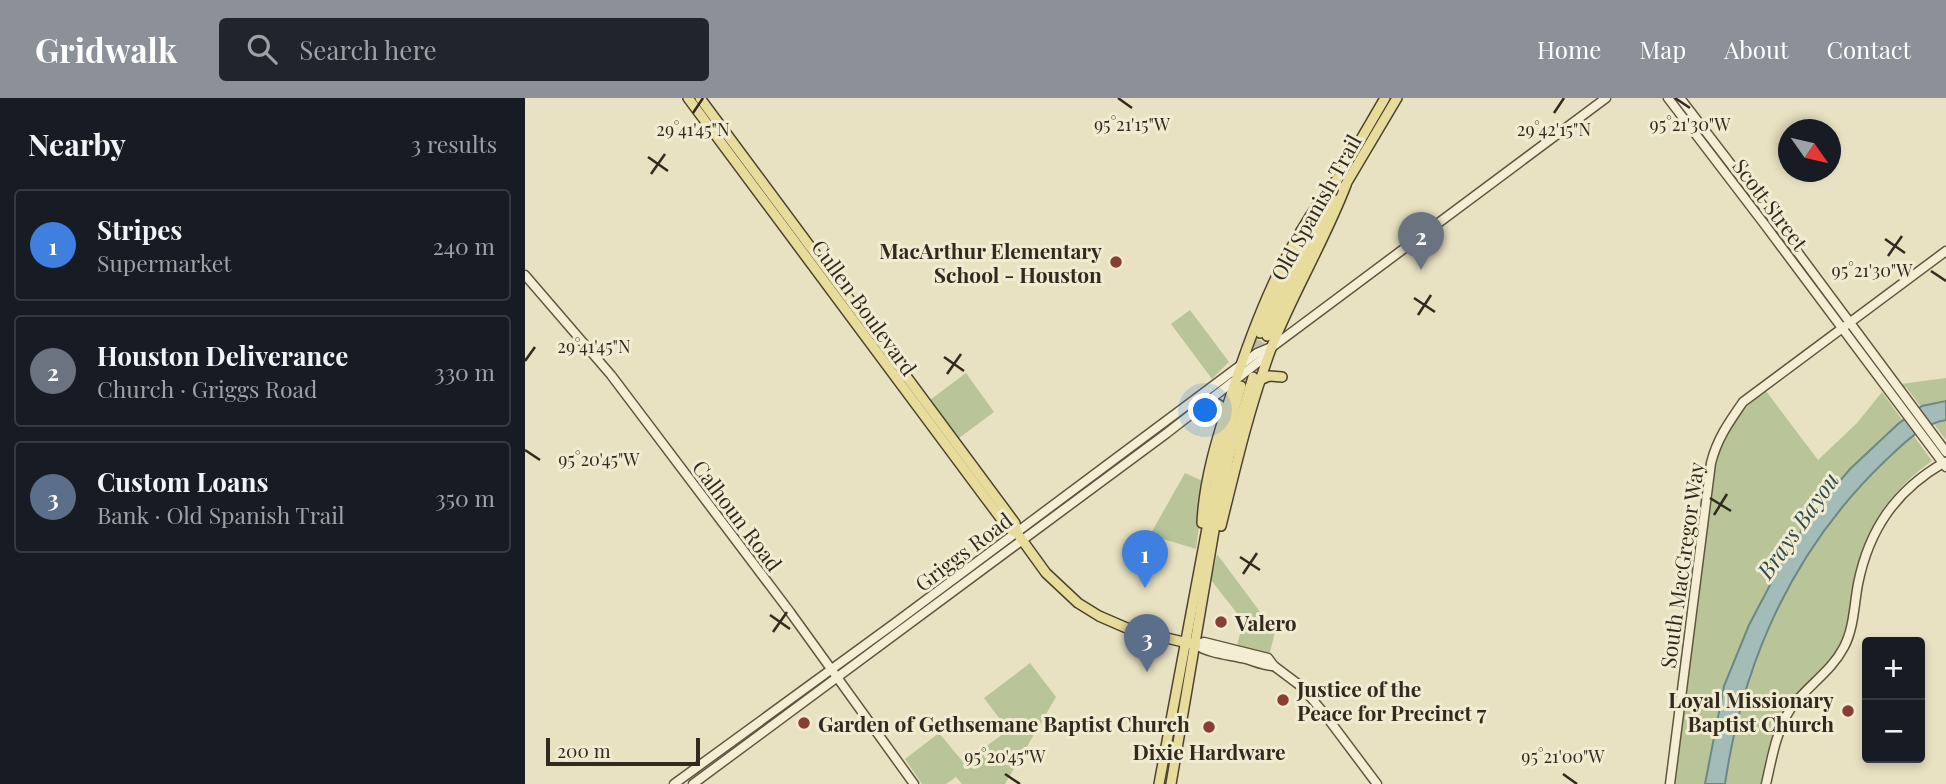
<!DOCTYPE html>
<meta charset="utf-8">
<style>
body{margin:0;font-family:"Playfair Display",serif;background:#20242c;color:#f1f3f6}
.controls{position:absolute;right:21px;bottom:21px;display:grid;overflow:hidden;border-radius:7px;box-shadow:0 4px 10px #0003}
.controls button{width:63px;height:63px;display:grid;place-items:center;padding:0;border:0;border-bottom:2px solid #363941;background:#171b24;color:#f1f3f6;font:35px sans-serif}
.compass{position:absolute;left:1253px;top:21px;width:63px;height:63px;border-radius:50%;background:#171b24;box-shadow:0 4px 10px #0003;rotate:124deg}
.scale{position:absolute;left:21px;bottom:18px;width:154px;box-sizing:border-box;padding-left:7px;border:4px solid #322a1e;border-top:0;font-size:19px;line-height:24px;white-space:nowrap;color:#322a1e;-webkit-text-stroke:5px #f1ecd1;paint-order:stroke}
.you{position:absolute;left:681px;top:313px;width:24px;height:24px;margin:-18px;border:5px solid #fff;border-radius:50%;background:#1a73e8;box-shadow:0 0 0 10px #1a73e833}
.badge{display:grid;place-items:center;width:46px;height:46px;border-radius:50%;background:#8c9099;color:#fff;font-size:23px;font-weight:700}
.pin{position:absolute;translate:-50% -58px;filter:drop-shadow(0 2px 4px #0008)}
.pin::after{content:'';position:absolute;top:37px;width:24px;height:21px;background:inherit;clip-path:polygon(0 0,100% 0,50% 100%)}
.list{margin:0;padding:0;list-style:none}
h2{display:flex;justify-content:space-between;align-items:center;height:91px;margin:0;padding:0 28px;font-size:30px}
h2 small{font-size:23px;font-weight:400;color:#9ea1a6}
.list li{display:grid;grid-template-columns:46px 1fr auto;gap:21px;align-items:center;box-sizing:border-box;height:112px;margin:0 14px 14px;padding:0 14px;border:2px solid #363941;border-radius:7px}
.list b{display:block;font-size:26px;white-space:nowrap}
.list p{margin:0;font-size:23px;white-space:nowrap;color:#9ea1a6}
.list em{font-size:23px;font-style:normal;color:#9ea1a6}
.icon{flex:none;width:38px;height:38px;fill:none;stroke:currentColor;stroke-width:2;stroke-linecap:round;stroke-linejoin:round}
.map{position:relative;flex:none;width:1421px;height:686px;overflow:hidden}
header{display:flex;align-items:center;gap:42px;box-sizing:border-box;height:98px;padding:0 35px;background:#8c9099;color:#fff}
header strong{font-size:33px}
nav{display:flex;gap:38px;margin-inline-start:auto;font-size:24px}
.search{width:490px;height:63px;background:#20242c;display:flex;align-items:center;gap:18px;box-sizing:border-box;padding:0 24px;border-radius:7px;color:#9ea1a6;font-size:26px}
main{display:flex}
aside{flex:1;background:#171b24}
.map>svg:first-child{display:block}
.green{fill:#b9c598}
.water{fill:#a4bcb8;stroke:#6c8885;stroke-width:2}
.lines{fill:none;stroke-linecap:round;stroke-linejoin:round}
.primary-tunnel{stroke:#c4bda1;stroke-width:9;stroke-dasharray:9 4.5;stroke-linecap:butt}
.secondary-casing{stroke:#62553f;stroke-width:11}
.primary-casing{stroke:#4e422f;stroke-width:12}
.secondary{stroke:#f4efd4;stroke-width:8}
.primary{stroke:#e8dc9d;stroke-width:9}
.ticks{fill:none;stroke:#322a1e;stroke-width:2.5}
.poi-dot{fill:#883e32;stroke:#f1ecd1;stroke-width:2.5}
.labels{text-anchor:middle;dominant-baseline:central;stroke-width:6;stroke-linejoin:round;paint-order:stroke}
.street-label{font-size:21px;fill:#322a1e;stroke:#f1ecd1}
.poi-label{font-size:21px;font-weight:bold;fill:#322a1e;stroke:#f1ecd1;text-anchor:start}
.water-label{font-size:23px;font-style:italic;fill:#2f4d50;stroke:#f1ecd1}
.ticks-label{font-size:18px;text-anchor:middle;fill:#322a1e;stroke:#f1ecd1;stroke-width:6;stroke-linejoin:round;paint-order:stroke}
</style>
<header>
<strong>Gridwalk</strong>
<div class="search"><svg class="icon" aria-label="search" viewBox="0 0 24 24"><circle cx="10" cy="10" r="6"/><path d="M15 15l6 6"/></svg>Search here</div>
<nav><a>Home</a><a>Map</a><a>About</a><a>Contact</a></nav>
</header>
<main>
<aside>
<h2>Nearby<small>3 results</small></h2>
<ul class="list">
<li><span class="badge" style="background:#3f7fe0">1</span><div><b>Stripes</b><p>Supermarket</p></div><em>240 m</em></li>
<li><span class="badge" style="background:#6b7280">2</span><div><b>Houston Deliverance</b><p>Church · Griggs Road</p></div><em>330 m</em></li>
<li><span class="badge" style="background:#5c6f8a">3</span><div><b>Custom Loans</b><p>Bank · Old Spanish Trail</p></div><em>350 m</em></li>
</ul>
</aside>
<div class="map">
<svg width="1421" height="686" viewBox="0 0 1421 686">
<rect width="100%" height="100%" fill="#e8e2c2"/>
<!-- green -->
<g class="green">
<polygon points="665,212 704,264 687,281 646,226"/>
<polygon points="441,275 469,314 434,340 405,302"/>
<polygon points="1421,280 1421,342 1381,289 1379,290 1376,286"/>
<path d="M1241 293 1293 362 1332 325 1357 294 1407 363C1368 390 1340 429 1331 476 1327 496 1326 519 1318 539 1306 570 1276 587 1259 614 1245 636 1242 662 1237 686H1149L1190 361C1205 326 1211 316 1241 293Z"/>
<polygon points="660,375 680,384 671,451 625,437"/>
<polygon points="692,456 750,534 744,558 728,551 712,548 718,523 686,482"/>
<polygon points="505,565 531,599 480,686 437,686 431,679 421,686 397,686 380,661 414,635 439,665 483,632 459,600"/>
</g>
<!-- water -->
<path class="water" d="M1421 303V322C1398 325 1376 348 1360 363 1269 450 1218 562 1200 686H1180L1199 588 1224 527 1263 453 1290 412 1325 371 1373 326 1397 308Z"/>
<g class="lines">
<!-- primary-tunnel -->
<g class="primary-tunnel">
<polyline points="728,279 742,238"/>
<polyline points="716,288 735,235"/>
</g>
<!-- secondary casing -->
<g class="secondary-casing">
<g id="secondary">
<polyline points="1143,0 1240,127 1421,369"/>
<polyline points="1155,0 1248,121 1421,354"/>
<polyline points="0,177 86,277 265,514 389,686"/>
<polyline points="671,547 679,544 743,560 749,568 777,589 798,614 852,686"/>
<path d="M671 547C685 556 705 557 721 561 731 564 739 568 749 568"/>
<polyline points="149,686 370,525 732,255 744,250"/>
<polyline points="168,686 642,335 736,262 747,249 1081,0"/>
<path d="M1145 686 1186 365C1192 341 1204 324 1218 304L1421 153"/>
<path d="M1241 686C1247 660 1251 633 1266 610 1282 588 1306 574 1319 549 1329 530 1329 507 1333 486 1344 431 1371 392 1420 364"/>
</g>
</g>
<!-- primary casing -->
<g class="primary-casing">
<g id="primary">
<polyline points="163,0 462,402 483,430 492,435 521,475 553,505 574,518 604,531 671,547"/>
<polyline points="175,0 490,425 492,435"/>
<polyline points="811,84 860,0"/>
<polyline points="818,91 872,0"/>
<polyline points="735,235 772,153 803,99"/>
<polyline points="742,238 783,151 811,102"/>
<polyline points="735,282 744,278 757,279"/>
<path d="M679 305C689 303 694 305 700 313"/>
<path d="M677 425C679 382 692 340 705 300 730 222 760 145 812 81"/>
<path d="M696 428C711 367 725 307 747 248 769 193 800 142 821 87"/>
<polyline points="634,686 695,361 716,288"/>
<polyline points="646,686 691,421 704,359 728,279"/>
</g>
</g>
<!-- secondary -->
<use href="#secondary" class="secondary"/>
<!-- primary -->
<use href="#primary" class="primary"/>
</g>
<!-- ticks -->
<path class="ticks" d="M593 0 607 10M1150 0 1165 10M168 15 178 0M1029 15 1039 0M123 59 143 73M126 76 140 56M1360 141 1380 155M1363 158 1377 138M1406 173 1421 183M889 200 910 214M893 217 906 197M419 259 439 273M0 263 10 249M422 276 436 256M0 352 15 362M1185 400 1206 413M1189 417 1202 396M715 459 735 472M718 476 732 455M245 517 265 531M248 534 262 514M480 676 495 686M1038 676 1052 686"/>
<!-- markers -->
<g class="poi-dot">
<circle cx="591" cy="164" r="7"/>
<circle cx="696" cy="524" r="7"/>
<circle cx="758" cy="602" r="7"/>
<circle cx="1323" cy="613" r="7"/>
<circle cx="279" cy="625" r="7"/>
<circle cx="684" cy="629" r="7"/>
</g>
<g class="labels">
<!-- street labels -->
<g class="street-label">
<text transform="translate(1246 106) rotate(53)">Scott Street</text>
<text transform="translate(790 109) rotate(-61)">Old Spanish Trail</text>
<text transform="translate(340 209) rotate(54)">Cullen Boulevard</text>
<text transform="translate(213 417) rotate(53)">Calhoun Road</text>
<text transform="translate(438 453) rotate(-37)">Griggs Road</text>
<text transform="translate(1156 467) rotate(-82)">South MacGregor Way</text>
</g>
<!-- poi labels -->
<g class="poi-label">
<text x="577" y="152" text-anchor="end">MacArthur Elementary<tspan x="577" dy="24">School - Houston</tspan></text>
<text x="710" y="524">Valero</text>
<text x="772" y="590">Justice of the<tspan x="772" dy="24">Peace for Precinct 7</tspan></text>
<text x="1309" y="601" text-anchor="end">Loyal Missionary<tspan x="1309" dy="24">Baptist Church</tspan></text>
<text x="293" y="625">Garden of Gethsemane Baptist Church</text>
<text x="684" y="653" text-anchor="middle">Dixie Hardware</text>
</g>
<!-- water labels -->
<g class="water-label">
<text transform="translate(1272 427) rotate(-55)">Brays Bayou</text>
</g>
</g>
<g class="ticks-label">
<text x="607" y="33">95°21'15"W</text>
<text x="1165" y="33">95°21'30"W</text>
<text x="168" y="38">29°41'45"N</text>
<text x="1029" y="38">29°42'15"N</text>
<text x="1347" y="179">95°21'30"W</text>
<text x="69" y="255">29°41'45"N</text>
<text x="74" y="368">95°20'45"W</text>
<text x="480" y="665">95°20'45"W</text>
<text x="1038" y="665">95°21'00"W</text>
</g>
</svg>
<div class="controls">
<button>+</button>
<button>−</button>
</div>
<svg class="compass" viewBox="-18 -18 36 36"><path d="M0-13l5 13h-10z" fill="#e53935"/><path d="M0 13l5-13h-10z" fill="#9ea1a6"/></svg>
<div class="scale">200 m</div>
<div class="you"></div>
<div class="pin badge" style="left:620px;top:490px;background:#3f7fe0">1</div>
<div class="pin badge" style="left:896px;top:172px;background:#6b7280">2</div>
<div class="pin badge" style="left:622px;top:574px;background:#5c6f8a">3</div>
</div>
</main>
